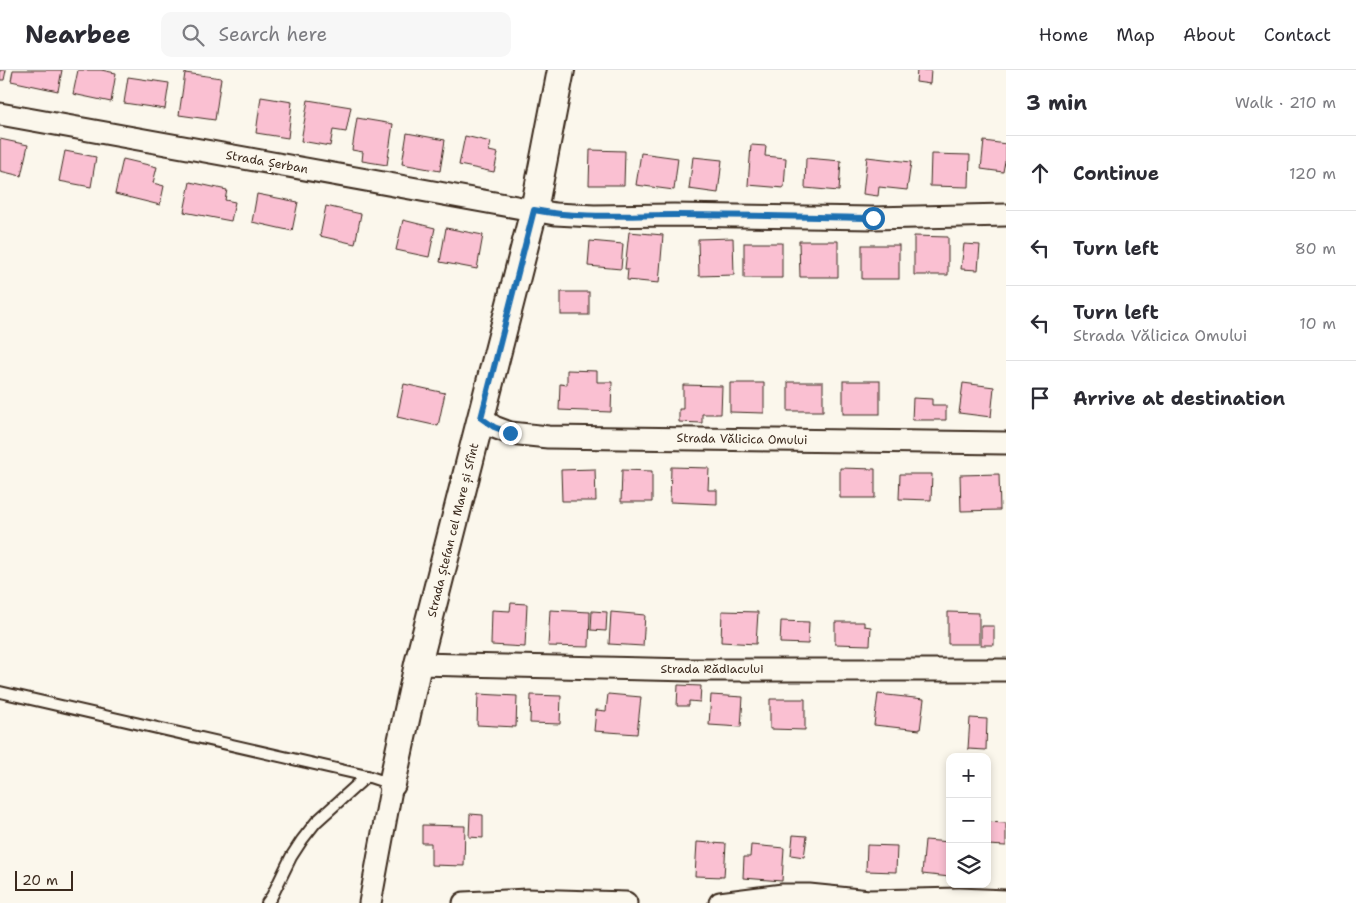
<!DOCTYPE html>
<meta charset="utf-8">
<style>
body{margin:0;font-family:"Shantell Sans",sans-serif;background:#f7f7f7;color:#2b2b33}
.controls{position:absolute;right:15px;bottom:15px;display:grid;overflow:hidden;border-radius:10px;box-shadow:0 2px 8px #0003}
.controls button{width:45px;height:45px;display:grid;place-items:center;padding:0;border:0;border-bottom:1px solid #e1e1e2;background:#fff;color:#2b2b33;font:25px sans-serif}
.scale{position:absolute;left:15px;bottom:12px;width:58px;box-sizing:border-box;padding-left:5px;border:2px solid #3b2a1e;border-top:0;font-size:14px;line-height:18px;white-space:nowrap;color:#3b2a1e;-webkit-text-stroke:4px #fbf7ec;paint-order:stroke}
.stop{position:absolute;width:15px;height:15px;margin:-11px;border:4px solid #1f6fb2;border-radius:50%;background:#fff}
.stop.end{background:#1f6fb2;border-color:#fff;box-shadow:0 1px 5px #0008}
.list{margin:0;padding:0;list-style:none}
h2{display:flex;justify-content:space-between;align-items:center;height:65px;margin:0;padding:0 20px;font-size:21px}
h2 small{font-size:16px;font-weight:400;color:#7c7c81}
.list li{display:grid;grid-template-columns:32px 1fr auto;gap:15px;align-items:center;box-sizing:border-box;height:75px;padding:0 20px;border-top:1px solid #e1e1e2}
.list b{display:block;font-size:19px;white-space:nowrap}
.list p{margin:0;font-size:16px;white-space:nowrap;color:#7c7c81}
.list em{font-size:16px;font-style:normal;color:#7c7c81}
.icon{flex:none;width:28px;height:28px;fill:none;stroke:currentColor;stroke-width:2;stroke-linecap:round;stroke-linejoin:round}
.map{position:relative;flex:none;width:1006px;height:833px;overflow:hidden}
header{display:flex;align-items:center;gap:30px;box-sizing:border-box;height:70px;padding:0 25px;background:#fff;border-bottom:1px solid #e1e1e2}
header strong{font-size:24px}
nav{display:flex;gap:28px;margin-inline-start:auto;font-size:18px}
.search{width:350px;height:45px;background:#f7f7f7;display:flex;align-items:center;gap:12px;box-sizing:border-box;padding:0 18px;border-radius:10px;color:#7c7c81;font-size:19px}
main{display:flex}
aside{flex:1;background:#fff}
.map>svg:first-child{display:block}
.building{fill:#fac0d2;stroke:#3b2a1e}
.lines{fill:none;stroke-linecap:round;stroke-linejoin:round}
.service-casing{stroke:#3b2a1e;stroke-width:14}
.minor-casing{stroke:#3b2a1e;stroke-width:25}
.tertiary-casing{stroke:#3b2a1e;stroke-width:30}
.service{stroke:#fbf7ec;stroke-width:10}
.minor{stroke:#fbf7ec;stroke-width:21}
.tertiary{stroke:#fbf7ec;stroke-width:26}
.route{stroke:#1f6fb2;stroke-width:6}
.labels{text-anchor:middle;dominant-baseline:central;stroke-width:4.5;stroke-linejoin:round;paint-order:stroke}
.street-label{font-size:12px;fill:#3b2a1e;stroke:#fbf7ec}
</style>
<header>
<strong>Nearbee</strong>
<div class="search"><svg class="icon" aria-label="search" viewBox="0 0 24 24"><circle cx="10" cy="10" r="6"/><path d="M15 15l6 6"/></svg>Search here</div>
<nav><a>Home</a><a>Map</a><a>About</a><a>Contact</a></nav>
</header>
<main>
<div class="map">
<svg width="1006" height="833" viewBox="0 0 1006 833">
<rect width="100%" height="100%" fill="#fbf7ec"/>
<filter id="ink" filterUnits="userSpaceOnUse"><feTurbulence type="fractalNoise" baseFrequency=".02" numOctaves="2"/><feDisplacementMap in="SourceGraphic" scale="10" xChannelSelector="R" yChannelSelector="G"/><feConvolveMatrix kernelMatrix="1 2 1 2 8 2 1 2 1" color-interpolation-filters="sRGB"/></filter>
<g filter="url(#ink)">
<!-- building -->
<g class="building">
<polygon points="0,0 6,0 4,10 0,10"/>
<polygon points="13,0 62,0 58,21 11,11"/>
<polygon points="78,0 101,0 116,3 111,32 73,24"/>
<polygon points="917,0 931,0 930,14 916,12"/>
<polygon points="185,3 221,8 215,50 179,45"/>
<polygon points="128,7 169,13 165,39 124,33"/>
<polygon points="261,27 292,32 288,68 256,63"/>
<polygon points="308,30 351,37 346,62 333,60 330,76 301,71"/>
<polygon points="357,48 393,54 387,95 362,91 363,82 352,80"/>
<polygon points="407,63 445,70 440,101 402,94"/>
<polygon points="465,66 491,72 489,81 498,83 494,102 459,95"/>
<polygon points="0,69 28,75 21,106 0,101"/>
<polygon points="984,71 1006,74 1006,91 1005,91 1003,102 981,99"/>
<polygon points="751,75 766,76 765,86 786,88 784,118 748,115"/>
<polygon points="590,80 625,81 624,115 589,115"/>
<polygon points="65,81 96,87 91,117 59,111"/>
<polygon points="641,83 678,88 674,120 636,115"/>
<polygon points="931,84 970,85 969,117 930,116"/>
<polygon points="693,87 722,90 718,123 689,119"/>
<polygon points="867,87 911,92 907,120 879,117 878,126 863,124"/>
<polygon points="806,88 841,91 839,121 805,118"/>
<polygon points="123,89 157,97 153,113 164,116 160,135 115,124"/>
<polygon points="190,112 227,120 225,130 235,132 231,151 184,142"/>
<polygon points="257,124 298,132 292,161 252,152"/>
<polygon points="326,136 361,144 355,174 320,166"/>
<polygon points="403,150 435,158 429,187 396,180"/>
<polygon points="446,158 483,165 477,199 440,192"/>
<polygon points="629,162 663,165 659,213 627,210 628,199 625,199"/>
<polygon points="914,166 948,167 948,205 914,205"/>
<polygon points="733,168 734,205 699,206 698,169"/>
<polygon points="590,171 623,174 621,199 588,196"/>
<polygon points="799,171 838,171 838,207 800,207"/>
<rect x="744" y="173" width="38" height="35"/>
<polygon points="964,174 980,175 978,200 961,199"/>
<rect x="862" y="175" width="37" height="34"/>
<rect x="561" y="222" width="28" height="23"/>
<polygon points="567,300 597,301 597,312 612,312 611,342 559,340 560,314 567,315"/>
<rect x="843" y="311" width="37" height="33"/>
<rect x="788" y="312" width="35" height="29"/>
<polygon points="730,313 764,313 764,343 730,342"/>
<polygon points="963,313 994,317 991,347 959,343"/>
<polygon points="404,314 445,323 438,356 397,347"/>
<polygon points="683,315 722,316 721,344 702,344 702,353 679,352 679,339 683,339"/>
<polygon points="913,328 932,329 932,335 946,335 946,350 912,350"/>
<polygon points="671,397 709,398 708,420 717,420 717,434 670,432"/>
<polygon points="840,398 875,399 875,428 840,428"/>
<polygon points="595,399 596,431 562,431 561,400"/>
<polygon points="622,400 652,401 652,432 621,432"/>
<polygon points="900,404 932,404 931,430 899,429"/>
<polygon points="999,404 1000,440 961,441 960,405"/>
<polygon points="511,533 527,534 525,577 491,575 492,540 510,541"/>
<polygon points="550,540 590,542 589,577 548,576"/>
<polygon points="592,541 607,542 606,561 591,560"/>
<polygon points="722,541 758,542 756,574 721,572"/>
<polygon points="611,542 645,545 643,576 609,574"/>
<polygon points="948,542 979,543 979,574 948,574"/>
<polygon points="781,551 809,552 808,574 780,573"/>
<polygon points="835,552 864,552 864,556 871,557 870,575 835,574"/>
<rect x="981" y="556" width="13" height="19"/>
<polygon points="678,615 701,616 700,632 689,631 689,636 677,636"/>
<polygon points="478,624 517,626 516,657 477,655"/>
<polygon points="608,624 641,627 637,664 594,661 596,640 606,641"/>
<polygon points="878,624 924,629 920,660 874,655"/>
<polygon points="531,625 561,626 560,654 530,653"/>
<polygon points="711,625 743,627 741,657 709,655"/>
<polygon points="770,629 805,629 805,660 770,659"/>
<polygon points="970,648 987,649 986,680 968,679"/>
<polygon points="470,744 483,745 483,768 469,767"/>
<polygon points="987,752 1006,753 1006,776 987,775"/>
<polygon points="422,755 465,756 464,796 431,795 431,773 422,773"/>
<polygon points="793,765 807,766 804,787 791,785"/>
<polygon points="925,770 950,772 950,807 922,804"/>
<polygon points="697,772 726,774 724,807 695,806"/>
<polygon points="751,775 784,778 782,811 743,808 744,787 750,787"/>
<polygon points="867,775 897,776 896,802 866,801"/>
</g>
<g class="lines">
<!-- service casing -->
<g class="service-casing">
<g id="service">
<polyline points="0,622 367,706 391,714"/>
<polyline points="267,833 272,826 291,787 302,770 316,752 367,706"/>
</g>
</g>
<!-- minor casing -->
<g class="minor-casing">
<g id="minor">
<polyline points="0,44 555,144 594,146 674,145 873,148 1006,145"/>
<polyline points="481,348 494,357 510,363 548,367 1006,373"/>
<polyline points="418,594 692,600 1006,600"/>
<polyline points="370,833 392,714"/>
<polyline points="464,833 527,830 626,833"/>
<polyline points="720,833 783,825 809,825 869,831 959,829 1006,831"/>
</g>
</g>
<!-- tertiary casing -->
<g class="tertiary-casing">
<polyline id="tertiary" points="392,714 418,594 534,140 561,0"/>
</g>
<!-- service -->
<use href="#service" class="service"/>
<!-- minor -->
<use href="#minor" class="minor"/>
<!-- tertiary -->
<use href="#tertiary" class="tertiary"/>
</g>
</g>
<g class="lines" filter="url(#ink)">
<!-- route -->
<path class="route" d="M510 363 494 357 481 348 534 140C580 149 628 145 675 145 741 145 807 147 873 148"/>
</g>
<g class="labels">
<!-- street labels -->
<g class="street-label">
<text transform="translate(267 92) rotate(10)">Strada Șerban</text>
<text transform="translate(742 369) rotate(1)">Strada Vălicica Omului</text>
<text transform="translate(453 460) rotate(-76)">Strada Ștefan cel Mare și Sfînt</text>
<text x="712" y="599">Strada Rădiacului</text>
</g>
</g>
</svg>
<div class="controls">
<button>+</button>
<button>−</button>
<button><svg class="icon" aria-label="layers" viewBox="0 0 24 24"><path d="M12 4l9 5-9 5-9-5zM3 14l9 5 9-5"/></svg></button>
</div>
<div class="scale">20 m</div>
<div class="stop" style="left:873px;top:148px"></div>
<div class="stop end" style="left:510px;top:363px"></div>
</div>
<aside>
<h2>3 min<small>Walk · 210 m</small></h2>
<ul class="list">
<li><svg class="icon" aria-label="ahead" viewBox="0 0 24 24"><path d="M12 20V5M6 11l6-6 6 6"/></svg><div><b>Continue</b></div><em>120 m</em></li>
<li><svg class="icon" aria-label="left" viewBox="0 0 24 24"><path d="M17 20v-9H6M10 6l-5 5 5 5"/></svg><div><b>Turn left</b></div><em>80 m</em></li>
<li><svg class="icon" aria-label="left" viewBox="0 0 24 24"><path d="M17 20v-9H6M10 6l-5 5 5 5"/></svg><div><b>Turn left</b><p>Strada Vălicica Omului</p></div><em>10 m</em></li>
<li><svg class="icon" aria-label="arrive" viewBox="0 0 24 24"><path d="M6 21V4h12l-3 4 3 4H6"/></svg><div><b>Arrive at destination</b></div></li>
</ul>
</aside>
</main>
